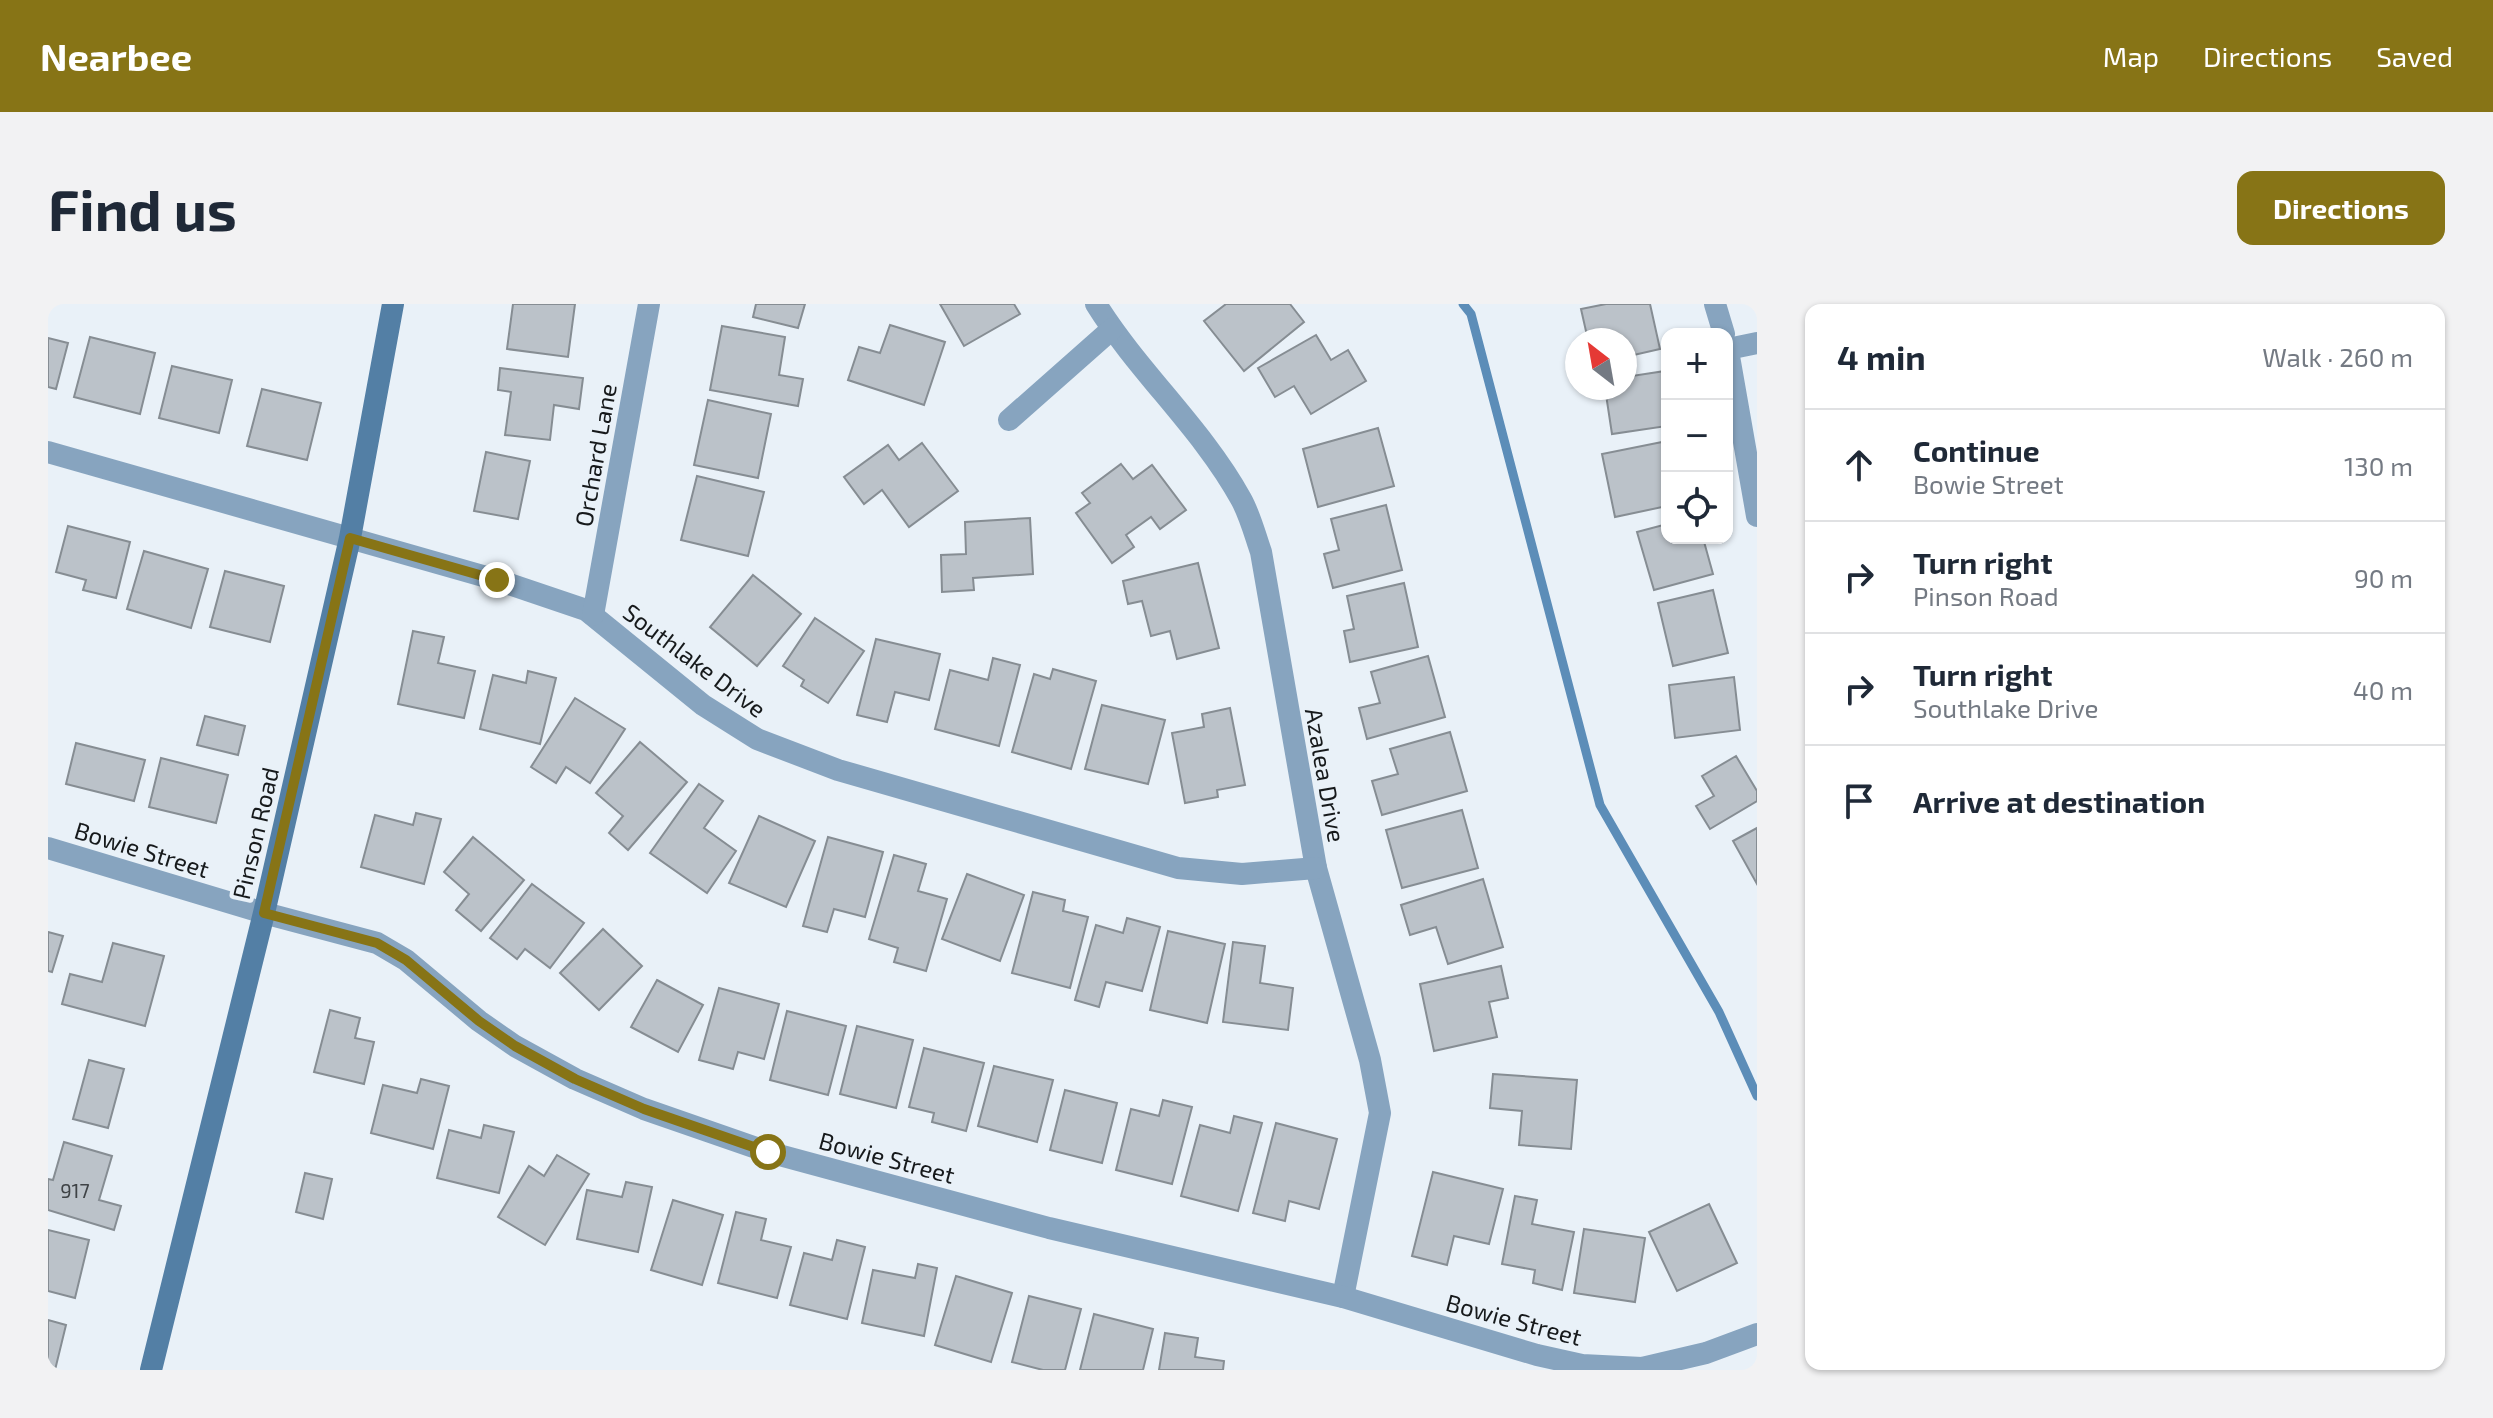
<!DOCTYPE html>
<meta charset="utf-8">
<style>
body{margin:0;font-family:"Exo 2",sans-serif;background:#f2f2f3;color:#1f2937}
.controls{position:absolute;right:24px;top:24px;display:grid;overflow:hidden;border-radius:16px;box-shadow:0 2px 6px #0004}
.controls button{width:72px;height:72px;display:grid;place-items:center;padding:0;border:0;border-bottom:2px solid #e0e1e3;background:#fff;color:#1f2937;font:40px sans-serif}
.compass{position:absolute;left:1517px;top:24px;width:72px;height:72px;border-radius:50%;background:#fff;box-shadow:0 2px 6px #0004;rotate:329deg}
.stop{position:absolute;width:24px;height:24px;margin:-18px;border:6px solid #877416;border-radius:50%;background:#fff}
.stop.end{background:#877416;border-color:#fff;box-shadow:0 2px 8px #0008}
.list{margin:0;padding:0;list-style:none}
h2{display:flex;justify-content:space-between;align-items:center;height:104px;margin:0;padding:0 32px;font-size:34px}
h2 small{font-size:26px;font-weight:400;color:#747a83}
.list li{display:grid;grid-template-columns:52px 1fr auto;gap:24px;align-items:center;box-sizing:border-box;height:112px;padding:0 32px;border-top:2px solid #e0e1e3}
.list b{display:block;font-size:30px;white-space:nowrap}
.list p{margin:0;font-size:26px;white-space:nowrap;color:#747a83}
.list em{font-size:26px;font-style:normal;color:#747a83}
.icon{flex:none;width:44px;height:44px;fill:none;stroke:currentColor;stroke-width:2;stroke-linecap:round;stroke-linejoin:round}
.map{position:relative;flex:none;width:1709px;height:1066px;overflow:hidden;border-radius:16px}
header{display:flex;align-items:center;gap:48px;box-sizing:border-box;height:112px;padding:0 40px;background:#877416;color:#fff}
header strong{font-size:38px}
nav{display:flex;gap:44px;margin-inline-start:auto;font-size:28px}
.intro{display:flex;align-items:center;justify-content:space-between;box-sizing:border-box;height:192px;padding:0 48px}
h1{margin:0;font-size:56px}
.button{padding:20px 36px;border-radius:16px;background:#877416;color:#fff;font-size:28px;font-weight:700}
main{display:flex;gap:48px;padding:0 48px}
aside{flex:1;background:#fff;border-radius:16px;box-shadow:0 2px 6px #0004}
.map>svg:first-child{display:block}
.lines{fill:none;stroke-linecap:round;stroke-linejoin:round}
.stream{stroke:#5c8db8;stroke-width:9}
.building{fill:#bbc2c9;stroke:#868d93;stroke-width:2}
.minor{stroke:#87a4bf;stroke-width:22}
.secondary{stroke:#537fa5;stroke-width:22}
.route{stroke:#877416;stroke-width:10}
.labels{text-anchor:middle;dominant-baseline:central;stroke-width:8;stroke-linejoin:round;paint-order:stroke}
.number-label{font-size:20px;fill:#3f4346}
.street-label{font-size:24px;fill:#16191b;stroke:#e9f1f8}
</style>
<header>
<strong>Nearbee</strong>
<nav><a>Map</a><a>Directions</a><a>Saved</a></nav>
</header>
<div class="intro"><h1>Find us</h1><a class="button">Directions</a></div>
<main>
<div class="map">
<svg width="1709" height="1066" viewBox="0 0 1709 1066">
<rect width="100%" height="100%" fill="#e9f1f8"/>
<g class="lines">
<!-- stream -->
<polyline class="stream" points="1415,0 1423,10 1552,501 1671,708 1709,792"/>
</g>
<!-- building -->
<g class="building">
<polygon points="465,0 527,0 520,53 459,45"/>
<polygon points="708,0 757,0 750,24 705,13"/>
<polygon points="892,0 966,0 972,10 916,42"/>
<polygon points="1178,0 1242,0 1256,18 1196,67 1156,17"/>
<polygon points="1558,0 1602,0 1612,45 1577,53 1577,36 1540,36 1533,5"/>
<polygon points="842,21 897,38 876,101 800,76 811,43 832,49"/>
<polygon points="674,22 737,33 731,71 755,75 750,102 662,86"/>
<polygon points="1268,31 1283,56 1300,46 1318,77 1263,110 1246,82 1227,93 1210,64"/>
<polygon points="42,33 107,49 92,110 26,93"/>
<polygon points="0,34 20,39 8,85 0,83"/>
<polygon points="124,62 184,76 171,129 111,114"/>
<polygon points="452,64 535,74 531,105 506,101 502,136 457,131 463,88 450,86"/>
<polygon points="1617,67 1619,122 1564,130 1557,84 1577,84 1577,73"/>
<polygon points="214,85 273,99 259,156 199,142"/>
<polygon points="660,96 723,110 710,174 646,161"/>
<polygon points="1330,124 1346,182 1270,203 1255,145"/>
<polygon points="1619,137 1619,202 1567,213 1554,150"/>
<polygon points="874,139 910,187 861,223 834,186 816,200 796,173 840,141 851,156"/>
<polygon points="438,148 482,157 470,215 426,207"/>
<polygon points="1073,160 1085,175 1104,161 1138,206 1112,225 1103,213 1078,231 1086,243 1064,259 1028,209 1042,199 1034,189"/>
<polygon points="649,172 716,188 700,252 633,236"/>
<polygon points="1338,201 1354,266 1285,284 1276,250 1291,246 1283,215"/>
<polygon points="982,214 985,270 925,274 926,286 894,288 893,251 918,250 917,218"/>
<polygon points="1619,220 1619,234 1655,234 1665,270 1606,286 1589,228"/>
<polygon points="20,222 82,238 68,294 35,286 38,276 8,268"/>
<polygon points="96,247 160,265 143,324 79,305"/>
<polygon points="1150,259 1171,344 1129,355 1122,327 1103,332 1094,297 1080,300 1075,277"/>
<polygon points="177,267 236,282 222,338 162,323"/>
<polygon points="705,271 753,310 709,362 662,323"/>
<polygon points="1356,279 1370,343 1302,358 1296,327 1306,325 1299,292"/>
<polygon points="1665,286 1680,349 1625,362 1610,299"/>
<polygon points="767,314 816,347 780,399 753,382 756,376 735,362"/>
<polygon points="365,327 396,333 390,359 427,367 416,414 350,400"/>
<polygon points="828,335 892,350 881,396 847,388 839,418 809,411"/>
<polygon points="1380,352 1397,413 1319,435 1311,404 1332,399 1323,368"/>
<polygon points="945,354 972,361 951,442 887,425 902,366 940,376"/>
<polygon points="1005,365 1048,377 1023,465 964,448 986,370 1002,375"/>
<polygon points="480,367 508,374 492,440 432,425 445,371 478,379"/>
<polygon points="1686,373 1692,426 1627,434 1621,381"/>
<polygon points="527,394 577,425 542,479 518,463 508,479 483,463"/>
<polygon points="1054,401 1117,416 1100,480 1037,465"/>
<polygon points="1182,404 1197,481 1169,486 1170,493 1137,499 1124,429 1156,423 1154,410"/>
<polygon points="157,412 197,422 190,451 149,441"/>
<polygon points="1402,428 1419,487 1334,511 1324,477 1350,470 1342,445"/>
<polygon points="592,438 639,478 580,546 561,529 575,512 548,489"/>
<polygon points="28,439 97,456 86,497 18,480"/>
<polygon points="1688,452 1709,487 1709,497 1662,525 1648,502 1666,492 1654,472"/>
<polygon points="113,454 180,471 168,519 101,503"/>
<polygon points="651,480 675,497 656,524 688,547 659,589 602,549"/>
<polygon points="1414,506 1430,564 1354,584 1338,526"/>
<polygon points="368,509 393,515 376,580 313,563 327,511 365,521"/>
<polygon points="711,512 767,537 738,603 681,579"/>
<polygon points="1709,524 1709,580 1685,537"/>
<polygon points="425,533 476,576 433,627 408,606 421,590 396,568"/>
<polygon points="780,533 835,548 817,613 786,605 779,628 755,622"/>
<polygon points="846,551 878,560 870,587 899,595 878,667 846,658 850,644 821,635"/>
<polygon points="919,570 976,591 952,657 894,635"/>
<polygon points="1435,575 1455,643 1400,660 1388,623 1362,631 1353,601"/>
<polygon points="484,580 536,619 502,664 477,645 469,655 442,634"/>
<polygon points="985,588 1017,596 1015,607 1040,613 1022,684 964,669"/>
<polygon points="1079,614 1112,623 1094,687 1058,678 1051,703 1027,696 1048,621 1075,629"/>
<polygon points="555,625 594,662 551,706 512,669"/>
<polygon points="1120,627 1177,640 1159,719 1102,706"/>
<polygon points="0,628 15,632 4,668 0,667"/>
<polygon points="1185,638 1217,642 1212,679 1245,684 1240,726 1175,718"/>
<polygon points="65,639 116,652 97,722 14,700 22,670 54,678"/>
<polygon points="1453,662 1460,694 1441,698 1449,733 1386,747 1372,680"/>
<polygon points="609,676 655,701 630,748 583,723"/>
<polygon points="671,684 731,700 716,755 690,748 685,765 651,756"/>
<polygon points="282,706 312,714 307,734 326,738 316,780 266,768"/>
<polygon points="739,707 798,722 780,791 722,776"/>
<polygon points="809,722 865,736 848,804 792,790"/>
<polygon points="876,744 936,759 918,827 884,818 886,809 861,803"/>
<polygon points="41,756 76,765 60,824 25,815"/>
<polygon points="946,762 1005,776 989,838 930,822"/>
<polygon points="1445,770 1529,776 1523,845 1471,841 1474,807 1442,804"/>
<polygon points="373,775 401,782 385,845 323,829 335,781 369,789"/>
<polygon points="1017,786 1069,799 1054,859 1002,846"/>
<polygon points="1115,796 1144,803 1124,880 1068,866 1083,805 1111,812"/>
<polygon points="1186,812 1214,819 1190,907 1133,892 1152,821 1182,829"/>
<polygon points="1228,819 1289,835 1271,905 1241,897 1237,917 1205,909"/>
<polygon points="436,821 466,828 451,889 389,874 401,826 433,834"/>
<polygon points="16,838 64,852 51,896 73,902 66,926 0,906 0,875 5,876"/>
<polygon points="509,851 541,870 497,941 450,913 481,862 496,872"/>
<polygon points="1385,868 1455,885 1441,940 1406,932 1399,961 1364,952"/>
<polygon points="257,869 284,875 275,915 248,908"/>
<polygon points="578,878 604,883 590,948 529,935 539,886 574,893"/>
<polygon points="1467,892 1489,896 1484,920 1526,928 1514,986 1485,979 1487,966 1454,960"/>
<polygon points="625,896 675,911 654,981 603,966"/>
<polygon points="1661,900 1689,959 1629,987 1601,928"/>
<polygon points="688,908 718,915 713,936 743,943 729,994 670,979"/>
<polygon points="1536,925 1597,934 1587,998 1526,989"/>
<polygon points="0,926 41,936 27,994 0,987"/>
<polygon points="789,936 817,943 799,1015 742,1001 756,949 784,956"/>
<polygon points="870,960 889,964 876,1032 814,1019 825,966 867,974"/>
<polygon points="908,972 964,989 943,1058 887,1041"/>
<polygon points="981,992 1033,1005 1017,1066 995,1066 964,1058"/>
<polygon points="1046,1010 1105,1025 1095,1066 1032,1066"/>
<polygon points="0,1016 18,1021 7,1066 0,1066"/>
<polygon points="1117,1029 1150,1034 1147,1053 1176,1057 1175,1066 1111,1066"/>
</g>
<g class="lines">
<!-- minor -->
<g class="minor">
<path d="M1048 0C1091 69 1154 124 1193 195 1202 211 1207 231 1213 248L1268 564 1322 756 1332 809 1295 993"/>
<polyline points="1667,0 1676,30"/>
<polyline points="1679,41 1709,212"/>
<polyline points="1680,45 1709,39"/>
<polyline points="961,116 1064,25"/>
<polyline points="0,148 449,276 538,306 655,401 709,435 790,466 1130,564 1194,570 1268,564"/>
<polyline points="545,311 601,0"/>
<polyline points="0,544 216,609 329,639 358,656 431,717 467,742 527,775 596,805 720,848 1001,924 1295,993 1489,1051 1534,1061 1594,1064 1658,1049 1709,1030"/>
</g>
<!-- secondary -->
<polyline class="secondary" points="103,1066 216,609 302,234 345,0"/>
</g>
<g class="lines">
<!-- route -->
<polyline class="route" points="449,276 302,234 216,609 329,639 358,656 431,717 467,742 527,775 596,805 720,848"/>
</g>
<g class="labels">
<!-- number labels -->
<g class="number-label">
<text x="27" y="886">917</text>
</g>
<!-- street labels -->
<g class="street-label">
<text transform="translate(547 151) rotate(-80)">Orchard Lane</text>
<text transform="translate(647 356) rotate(37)">Southlake Drive</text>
<text transform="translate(1278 471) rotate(80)">Azalea Drive</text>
<text transform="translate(207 529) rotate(-77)">Pinson Road</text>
<text transform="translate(94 545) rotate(17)">Bowie Street</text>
<text transform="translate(839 853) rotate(15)">Bowie Street</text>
<text transform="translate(1466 1015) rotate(15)">Bowie Street</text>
</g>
</g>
</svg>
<div class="controls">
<button>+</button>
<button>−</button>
<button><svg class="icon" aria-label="locate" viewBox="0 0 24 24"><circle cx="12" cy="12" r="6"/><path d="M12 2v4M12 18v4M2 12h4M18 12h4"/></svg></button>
</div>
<svg class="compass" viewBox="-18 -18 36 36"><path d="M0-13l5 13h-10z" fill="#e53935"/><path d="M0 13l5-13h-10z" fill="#747a83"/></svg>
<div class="stop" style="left:720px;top:848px"></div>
<div class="stop end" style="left:449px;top:276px"></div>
</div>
<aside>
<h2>4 min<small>Walk · 260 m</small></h2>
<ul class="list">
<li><svg class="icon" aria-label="ahead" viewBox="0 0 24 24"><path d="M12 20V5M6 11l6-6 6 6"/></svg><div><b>Continue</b><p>Bowie Street</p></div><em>130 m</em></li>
<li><svg class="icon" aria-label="right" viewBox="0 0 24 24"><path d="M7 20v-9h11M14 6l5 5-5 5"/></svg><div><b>Turn right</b><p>Pinson Road</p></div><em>90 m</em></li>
<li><svg class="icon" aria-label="right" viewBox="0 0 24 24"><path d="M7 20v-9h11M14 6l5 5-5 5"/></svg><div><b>Turn right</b><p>Southlake Drive</p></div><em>40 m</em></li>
<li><svg class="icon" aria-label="arrive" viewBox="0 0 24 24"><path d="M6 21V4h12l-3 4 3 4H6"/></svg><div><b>Arrive at destination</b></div></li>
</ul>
</aside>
</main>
